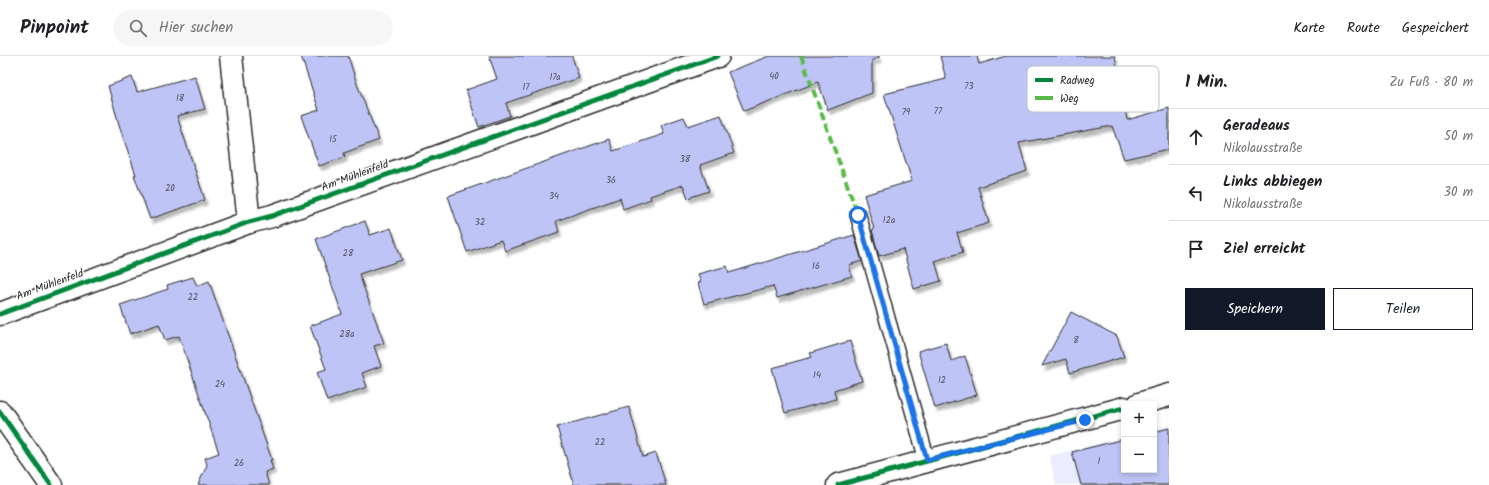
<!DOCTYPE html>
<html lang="de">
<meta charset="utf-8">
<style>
body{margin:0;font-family:Kalam,sans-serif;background:#f6f6f6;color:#202124}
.controls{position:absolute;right:12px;bottom:12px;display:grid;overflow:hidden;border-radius:0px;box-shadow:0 2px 6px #0003}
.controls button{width:36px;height:36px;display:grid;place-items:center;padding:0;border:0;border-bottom:1px solid #e0e0e0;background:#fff;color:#202124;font:20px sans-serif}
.stop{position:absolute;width:12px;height:12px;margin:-9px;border:3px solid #1a73e8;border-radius:50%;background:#fff}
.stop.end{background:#1a73e8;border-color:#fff;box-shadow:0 1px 4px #0008}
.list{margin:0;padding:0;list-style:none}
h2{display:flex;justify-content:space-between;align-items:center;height:52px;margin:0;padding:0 16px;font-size:17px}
h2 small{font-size:13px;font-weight:400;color:#757577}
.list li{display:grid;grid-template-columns:26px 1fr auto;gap:12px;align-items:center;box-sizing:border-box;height:56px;padding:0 16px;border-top:1px solid #e0e0e0}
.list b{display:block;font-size:15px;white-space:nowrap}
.list p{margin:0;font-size:13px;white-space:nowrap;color:#757577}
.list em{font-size:13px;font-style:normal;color:#757577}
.actions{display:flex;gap:8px;padding:12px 16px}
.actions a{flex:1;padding:9px 0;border:1px solid #111827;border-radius:0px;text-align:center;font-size:14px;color:#111827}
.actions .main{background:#111827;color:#fff}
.icon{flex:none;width:22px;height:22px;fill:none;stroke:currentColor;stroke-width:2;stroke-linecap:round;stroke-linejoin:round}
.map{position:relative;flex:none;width:1169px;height:429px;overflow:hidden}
header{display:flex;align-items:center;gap:24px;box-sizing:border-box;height:56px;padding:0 20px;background:#fff;border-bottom:1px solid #e0e0e0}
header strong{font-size:19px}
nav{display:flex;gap:22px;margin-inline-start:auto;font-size:14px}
.search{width:280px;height:36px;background:#f6f6f6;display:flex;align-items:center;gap:10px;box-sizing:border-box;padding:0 14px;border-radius:22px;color:#757577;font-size:15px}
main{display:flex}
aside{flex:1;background:#fff}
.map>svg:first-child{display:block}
.built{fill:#ecedfc}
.building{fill:#bec4f6;stroke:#2b2b2b;filter:url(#shadow)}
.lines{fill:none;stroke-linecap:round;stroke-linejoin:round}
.lane-casing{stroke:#2b2b2b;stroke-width:18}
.street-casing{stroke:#2b2b2b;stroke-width:25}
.lane{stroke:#fff;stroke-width:15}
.street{stroke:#fff;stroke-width:22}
.quiet{stroke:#58b947;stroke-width:4;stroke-dasharray:8 4;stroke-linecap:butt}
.cycleway-casing{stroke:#fff;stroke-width:8}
.cycleway{stroke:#00873e;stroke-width:5}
.route{stroke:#1a73e8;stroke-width:5}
.labels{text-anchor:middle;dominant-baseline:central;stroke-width:3;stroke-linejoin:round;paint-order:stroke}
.number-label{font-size:9px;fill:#50515e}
.street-label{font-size:11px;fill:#2b2b2b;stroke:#fff}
.key{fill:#fff;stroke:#bfbfbf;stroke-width:1}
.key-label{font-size:11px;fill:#2b2b2b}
</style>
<header>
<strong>Pinpoint</strong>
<div class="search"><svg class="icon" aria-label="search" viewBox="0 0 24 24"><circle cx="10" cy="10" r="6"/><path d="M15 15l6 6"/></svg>Hier suchen</div>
<nav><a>Karte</a><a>Route</a><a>Gespeichert</a></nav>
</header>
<main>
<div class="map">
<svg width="1169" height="429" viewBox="0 0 1169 429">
<defs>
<filter id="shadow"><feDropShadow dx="2.5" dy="4.5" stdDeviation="1" flood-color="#0004"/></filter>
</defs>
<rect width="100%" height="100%" fill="#fff"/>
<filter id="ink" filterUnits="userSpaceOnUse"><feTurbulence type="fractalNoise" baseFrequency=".025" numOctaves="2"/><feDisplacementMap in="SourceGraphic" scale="8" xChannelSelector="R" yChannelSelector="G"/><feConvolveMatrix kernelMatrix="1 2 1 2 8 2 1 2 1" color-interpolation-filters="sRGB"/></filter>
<g filter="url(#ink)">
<!-- built -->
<polygon class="built" points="1169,369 1169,429 1056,429 1049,400 1124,381 1124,414 1154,414 1154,373"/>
<!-- building -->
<g class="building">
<polygon points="301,0 348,0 357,28 379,84 344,97 345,101 319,110 301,60 319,54"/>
<polygon points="489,0 572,0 579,22 506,47 510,60 479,71 466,34 497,23"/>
<polygon points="769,0 879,0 879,2 872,4 872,37 828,54 818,26 744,55 728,16"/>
<polygon points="940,0 977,0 979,8 1006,0 1115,0 1127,64 1169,52 1169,93 1124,103 1112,70 1019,87 1027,115 978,131 989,167 957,177 963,196 935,205 941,225 914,233 903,193 879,200 872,174 874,173 864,139 912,125 884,38 946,23"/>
<polygon points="195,20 205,53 177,60 205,144 150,163 134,119 136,119 120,72 108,30 132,21 137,36"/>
<polygon points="721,59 734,97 700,109 709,135 688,142 683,129 650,140 651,143 623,153 620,142 556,165 559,176 505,195 501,184 467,196 448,140 609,83 613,95 664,78 661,69 684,61 688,70"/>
<polygon points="365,165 370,179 391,172 402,204 359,218 384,287 374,290 381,310 362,317 367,331 327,345 317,316 326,313 310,270 342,258 316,183"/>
<polygon points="854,179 862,205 849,209 852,220 777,242 773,230 704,248 698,227 701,226 698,218 727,210 729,217"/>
<polygon points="193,221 197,230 209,225 272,404 270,404 273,413 265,416 269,429 198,429 207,409 205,402 219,397 179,280 165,284 159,268 130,278 120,249 168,233 167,229"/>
<polygon points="1071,256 1117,280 1124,301 1070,317 1066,303 1042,310"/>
<polygon points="850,285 862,325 834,334 836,343 785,357 772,312 812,301 810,297"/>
<polygon points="946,287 951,305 965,300 977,339 935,352 918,295"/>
<polygon points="629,351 643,401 656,397 666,429 574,429 557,371"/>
<polygon points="1169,372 1169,429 1081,429 1072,396 1124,383 1124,414 1154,414 1154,376"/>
</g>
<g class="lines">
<!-- lane casing -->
<g class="lane-casing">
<polyline id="lane" points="858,159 927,404"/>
</g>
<!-- street casing -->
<g class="street-casing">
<g id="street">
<polyline points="231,0 249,166"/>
<polyline points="0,258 249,166 272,160 718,0"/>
<polyline points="1139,348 1169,339"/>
<polyline points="0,356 51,429"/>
<polyline points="838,429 1124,352"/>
</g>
</g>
<!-- lane -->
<use href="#lane" class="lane"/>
<!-- street -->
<use href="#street" class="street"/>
<!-- quiet -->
<polyline class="quiet" points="801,0 858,159"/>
<!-- cycleway casing -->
<g class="cycleway-casing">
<g id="cycleway">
<polyline points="0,258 249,166 272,160 718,0"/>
<polyline points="0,356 51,429"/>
<polyline points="838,429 1124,352"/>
</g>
</g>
<!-- cycleway -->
<use href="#cycleway" class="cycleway"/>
</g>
</g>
<g class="lines" filter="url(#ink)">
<!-- route -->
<polyline class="route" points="858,159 927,404 1085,364"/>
</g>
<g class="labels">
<!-- number labels -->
<g class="number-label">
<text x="774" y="20">40</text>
<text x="555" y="21">17a</text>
<text x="969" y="30">73</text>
<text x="526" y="31">17</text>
<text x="180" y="42">18</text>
<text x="938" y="55">77</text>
<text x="906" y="56">79</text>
<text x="333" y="83">15</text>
<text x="685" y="103">38</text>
<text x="611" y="124">36</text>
<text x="170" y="132">20</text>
<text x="554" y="140">34</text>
<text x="889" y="164">12a</text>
<text x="480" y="166">32</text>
<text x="348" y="197">28</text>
<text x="816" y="210">16</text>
<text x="193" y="241">22</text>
<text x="347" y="278">28a</text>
<text x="1076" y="284">8</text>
<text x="817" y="319">14</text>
<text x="942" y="324">12</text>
<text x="220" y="328">24</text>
<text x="600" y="386">22</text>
<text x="1099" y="405">1</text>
<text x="239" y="407">26</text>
</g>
<!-- street labels -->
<g class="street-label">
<text transform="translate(355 120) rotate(-20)">Am Mühlenfeld</text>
<text transform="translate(50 229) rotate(-20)">Am Mühlenfeld</text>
</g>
</g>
<!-- legend -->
<rect x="1027" y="10" width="132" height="46" rx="6" class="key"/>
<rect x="1035" y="22" width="18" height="4" fill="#00873e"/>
<rect x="1035" y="40" width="18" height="4" fill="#58b947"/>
<g class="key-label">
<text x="1060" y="28">Radweg</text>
<text x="1060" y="46">Weg</text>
</g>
</svg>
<div class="controls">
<button>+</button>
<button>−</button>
</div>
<div class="stop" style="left:858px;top:159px"></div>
<div class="stop end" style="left:1085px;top:364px"></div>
</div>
<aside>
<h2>1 Min.<small>Zu Fuß · 80 m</small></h2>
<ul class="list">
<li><svg class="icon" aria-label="ahead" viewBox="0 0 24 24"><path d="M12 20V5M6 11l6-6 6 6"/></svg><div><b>Geradeaus</b><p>Nikolausstraße</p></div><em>50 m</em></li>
<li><svg class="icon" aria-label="left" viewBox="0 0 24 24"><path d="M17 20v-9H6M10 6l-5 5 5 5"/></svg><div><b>Links abbiegen</b><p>Nikolausstraße</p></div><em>30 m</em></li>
<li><svg class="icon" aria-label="arrive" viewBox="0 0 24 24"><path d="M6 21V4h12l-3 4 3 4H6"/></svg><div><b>Ziel erreicht</b></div></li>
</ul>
<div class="actions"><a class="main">Speichern</a><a>Teilen</a></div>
</aside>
</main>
